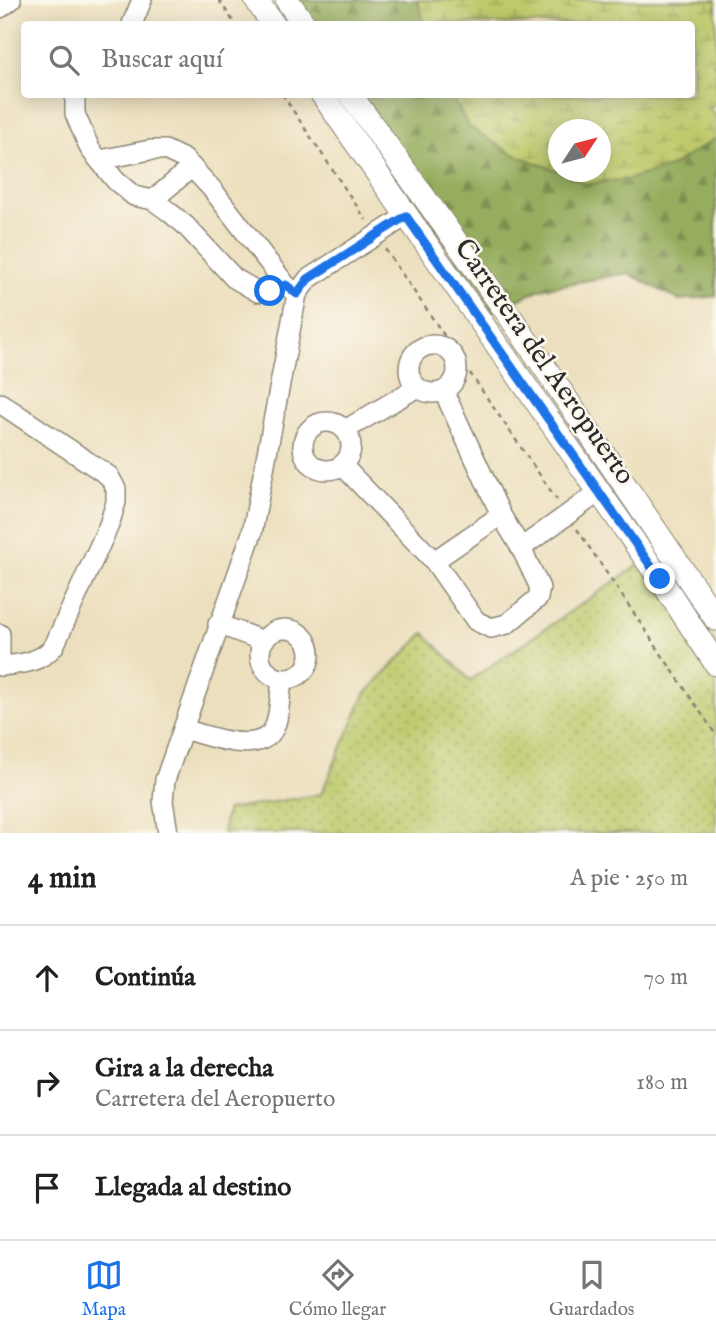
<!DOCTYPE html>
<html lang="es">
<meta charset="utf-8">
<style>
body{margin:0;font-family:"IM FELL English",serif;background:#f6f6f6;color:#202124}
.compass{position:absolute;left:548px;top:119px;width:63px;height:63px;border-radius:50%;background:#fff;box-shadow:0 4px 18px #0003;rotate:54deg}
.stop{position:absolute;width:21px;height:21px;margin:-16px;border:5px solid #1a73e8;border-radius:50%;background:#fff}
.stop.end{background:#1a73e8;border-color:#fff;box-shadow:0 2px 7px #0008}
.list{margin:0;padding:0;list-style:none}
h2{display:flex;justify-content:space-between;align-items:center;height:91px;margin:0;padding:0 28px;font-size:30px}
h2 small{font-size:23px;font-weight:400;color:#757577}
.list li{display:grid;grid-template-columns:46px 1fr auto;gap:21px;align-items:center;box-sizing:border-box;height:105px;padding:0 28px;border-top:2px solid #e0e0e0}
.list b{display:block;font-size:26px;white-space:nowrap}
.list p{margin:0;font-size:23px;white-space:nowrap;color:#757577}
.list em{font-size:23px;font-style:normal;color:#757577}
.icon{flex:none;width:38px;height:38px;fill:none;stroke:currentColor;stroke-width:2;stroke-linecap:round;stroke-linejoin:round}
.map{position:relative;flex:none;width:716px;height:833px;overflow:hidden}
.search{position:absolute;background:#fff;box-shadow:0 4px 18px #0003;left:21px;right:21px;top:21px;height:77px;display:flex;align-items:center;gap:18px;box-sizing:border-box;padding:0 24px;border-radius:7px;color:#757577;font-size:26px}
.sheet{height:406px;background:#fff}
nav{display:flex;justify-content:space-around;align-items:center;box-sizing:border-box;height:98px;border-top:2px solid #e0e0e0;background:#fff;font-size:19px;color:#757577}
nav a{display:grid;justify-items:center;gap:4px}
nav .on{color:#1a73e8}
.map>svg:first-child{display:block}
.grass{fill:url(#grass-dots);stroke:#747a4b;stroke-width:2}
.forest{fill:url(#forest-firs);stroke:#606c45;stroke-width:2}
.wetland{fill:url(#wetland-marsh);stroke:#747a4b;stroke-width:2}
.lines{fill:none;stroke-linecap:round;stroke-linejoin:round}
.minor-casing{stroke:#8c8574;stroke-width:22}
.major-casing{stroke:#8c8574;stroke-width:25}
.path{stroke:#8c8574;stroke-width:2.5;stroke-dasharray:5 5;stroke-linecap:butt}
.minor{stroke:#fff;stroke-width:19}
.major{stroke:#fff;stroke-width:23}
.route{stroke:#1a73e8;stroke-width:9}
.labels{text-anchor:middle;dominant-baseline:central;stroke-width:5;stroke-linejoin:round;paint-order:stroke}
.street-label{font-size:28px;fill:#2b2b2b;stroke:#fbf7ec}
</style>
<div class="map">
<svg width="716" height="833" viewBox="0 0 716 833">
<defs>
<pattern id="grass-dots" width="8" height="8" patternUnits="userSpaceOnUse" patternTransform="scale(1.75)"><rect width="8" height="8" fill="#bdc96b"/><path d="M2 2h.1M6 6h.1" fill="none" stroke="#9aa358" stroke-width="1.8" stroke-linecap="round"/></pattern>
<pattern id="forest-firs" width="22" height="20" patternUnits="userSpaceOnUse" patternTransform="scale(1.75)"><rect width="22" height="20" fill="#96ad5f"/><path d="M5 1l3.5 6h-7zM16 11l3.5 6h-7z" fill="#7b8d4f"/></pattern>
<pattern id="wetland-marsh" width="20" height="14" patternUnits="userSpaceOnUse" patternTransform="scale(1.75)"><rect width="20" height="14" fill="#bdc96b"/><path d="M1 5h8M5 5V1M11 12h8M15 12V8" fill="none" stroke="#9aa358"/></pattern>
</defs>
<rect width="100%" height="100%" fill="#fbf7ec"/>
<filter id="ink" filterUnits="userSpaceOnUse"><feTurbulence type="fractalNoise" baseFrequency=".0143" numOctaves="2"/><feDisplacementMap in="SourceGraphic" scale="14" xChannelSelector="R" yChannelSelector="G"/><feConvolveMatrix kernelMatrix="1 2 1 2 8 2 1 2 1" color-interpolation-filters="sRGB"/></filter>
<filter id="wash" filterUnits="userSpaceOnUse"><feTurbulence type="fractalNoise" baseFrequency=".00686" numOctaves="4" result="noise"/><feDisplacementMap in="SourceGraphic" scale="28" xChannelSelector="R" yChannelSelector="G"/><feGaussianBlur stdDeviation="1.57" result="paint"/><feColorMatrix in="noise" values="0 0 0 0 0 0 0 0 0 0 0 0 0 0 0 0 0 1.4 0 .05"/><feComposite in="paint" operator="in"/></filter>
<g filter="url(#wash)">
<rect width="100%" height="100%" fill="#ecdfbd"/>
<!-- grass -->
<polygon class="grass" points="658,552 716,641 716,833 223,833 226,810 321,794 365,694 424,633 470,680"/>
<!-- forest -->
<g class="forest">
<polygon points="280,0 417,0 425,24 296,24"/>
<polygon points="344,95 451,95 469,127 586,184 702,148 716,138 716,296 679,300 628,273 540,289 493,312"/>
</g>
<!-- wetland -->
<polygon class="wetland" points="417,0 716,0 716,55 713,62 716,66 716,103 709,109 716,115 716,138 670,167 629,179 586,184 560,172 600,172 600,130 558,130 558,171 513,154 469,127 451,95 692,94 692,24 425,24"/>
</g>
<g filter="url(#ink)">
<g class="lines">
<!-- minor casing -->
<g class="minor-casing">
<g id="minor">
<polyline points="0,8 11,0"/>
<polyline points="132,24 142,0"/>
<polyline points="75,94 75,114 90,149 116,181 134,196 153,200 168,211 185,225 234,278 258,292 286,285"/>
<polyline points="100,160 150,150 165,150 184,159 212,189 286,285 293,291"/>
<polyline points="153,200 192,167"/>
<circle cx="433" cy="369" r="24"/>
<polyline points="444,392 501,515 521,548"/>
<path d="M0 403 109 476 116 489V502L109 525 54 646C40 663 21 664 0 666"/>
<circle cx="327" cy="446" r="24"/>
<polyline points="345,430 416,388"/>
<polyline points="342,465 434,561 476,621 491,628 507,624 538,598 540,588 521,548 599,492"/>
<polyline points="434,561 501,515"/>
<polyline points="218,624 263,641"/>
<circle cx="285" cy="654" r="25"/>
<polyline points="0,634 0,656"/>
<path d="M184 729C208 736 266 759 276 723 280 709 280 694 282 680"/>
<polyline points="168,833 163,801 165,780 252,533 297,294 308,279 406,216"/>
</g>
</g>
<!-- major casing -->
<g class="major-casing">
<g id="major">
<polyline points="256,0 273,24"/>
<polyline points="287,0 304,24"/>
<polyline points="322,94 660,579 716,664"/>
<polyline points="350,94 511,318 716,619"/>
</g>
</g>
<!-- path -->
<g class="path">
<polyline points="219,0 235,24"/>
<polyline points="282,94 366,220"/>
<polyline points="385,249 557,500"/>
<polyline points="577,529 716,735"/>
</g>
<!-- minor -->
<use href="#minor" class="minor"/>
<!-- major -->
<use href="#major" class="major"/>
</g>
</g>
<g class="lines" filter="url(#ink)">
<!-- route -->
<polyline class="route" points="270,291 286,285 297,294 308,279 406,216 660,579"/>
</g>
<g class="labels">
<!-- street labels -->
<g class="street-label">
<text transform="translate(544 362) rotate(55)">Carretera del Aeropuerto</text>
</g>
</g>
</svg>
<svg class="compass" viewBox="-18 -18 36 36"><path d="M0-13l5 13h-10z" fill="#e53935"/><path d="M0 13l5-13h-10z" fill="#757577"/></svg>
<div class="stop" style="left:270px;top:291px"></div>
<div class="stop end" style="left:660px;top:579px"></div>
<div class="search"><svg class="icon" aria-label="search" viewBox="0 0 24 24"><circle cx="10" cy="10" r="6"/><path d="M15 15l6 6"/></svg>Buscar aquí</div>
</div>
<section class="sheet">
<h2>4 min<small>A pie · 250 m</small></h2>
<ul class="list">
<li><svg class="icon" aria-label="ahead" viewBox="0 0 24 24"><path d="M12 20V5M6 11l6-6 6 6"/></svg><div><b>Continúa</b></div><em>70 m</em></li>
<li><svg class="icon" aria-label="right" viewBox="0 0 24 24"><path d="M7 20v-9h11M14 6l5 5-5 5"/></svg><div><b>Gira a la derecha</b><p>Carretera del Aeropuerto</p></div><em>180 m</em></li>
<li><svg class="icon" aria-label="arrive" viewBox="0 0 24 24"><path d="M6 21V4h12l-3 4 3 4H6"/></svg><div><b>Llegada al destino</b></div></li>
</ul>
</section>
<nav>
<a class="on"><svg class="icon" aria-label="map" viewBox="0 0 24 24"><path d="M3 6l6-2 6 2 6-2v14l-6 2-6-2-6 2zM9 4v14M15 6v14"/></svg>Mapa</a>
<a><svg class="icon" aria-label="directions" viewBox="0 0 24 24"><path d="M12 3l9 9-9 9-9-9zM9 14v-3h6M13 9l2 2-2 2"/></svg>Cómo llegar</a>
<a><svg class="icon" aria-label="saved" viewBox="0 0 24 24"><path d="M7 4h10v16l-5-4-5 4z"/></svg>Guardados</a>
</nav>
